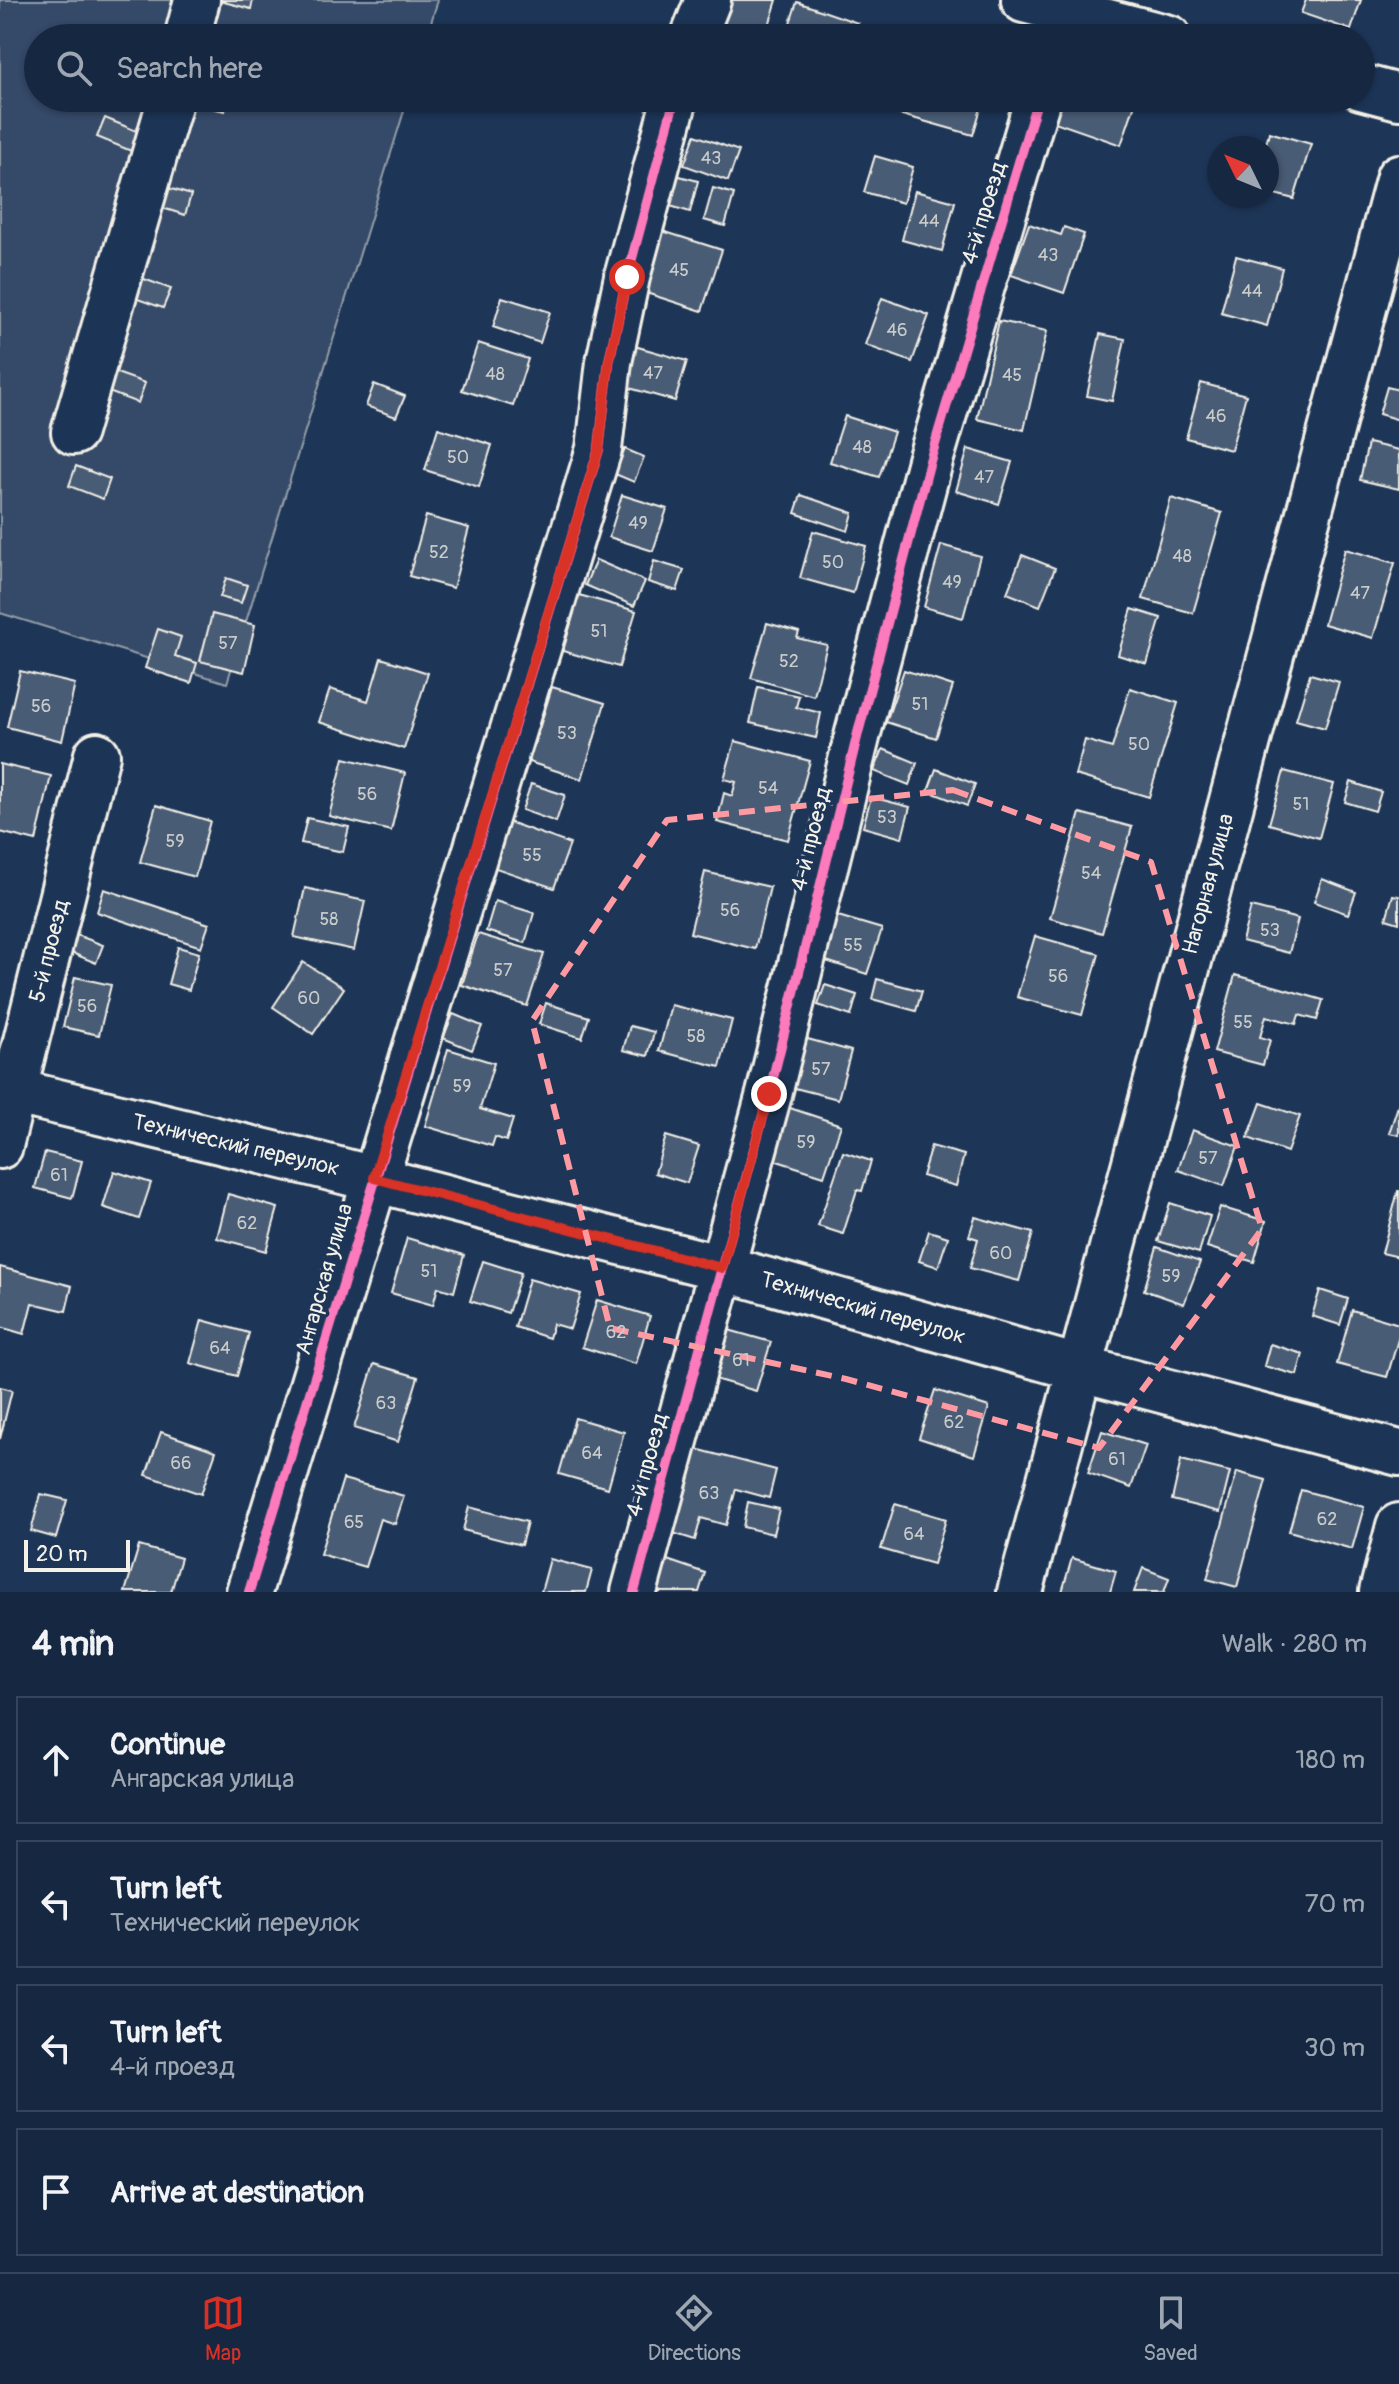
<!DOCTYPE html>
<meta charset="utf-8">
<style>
body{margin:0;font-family:Pangolin,sans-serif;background:#1f3048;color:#f1f3f6}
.compass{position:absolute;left:1207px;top:136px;width:72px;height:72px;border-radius:50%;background:#162841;box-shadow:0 2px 6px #0004;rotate:313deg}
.scale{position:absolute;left:24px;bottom:20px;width:106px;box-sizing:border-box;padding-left:8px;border:4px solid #f4f1e8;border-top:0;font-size:22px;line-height:28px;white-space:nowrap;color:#f4f1e8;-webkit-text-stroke:6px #1d3557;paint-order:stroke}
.stop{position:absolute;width:24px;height:24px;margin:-18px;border:6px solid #d93025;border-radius:50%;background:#fff}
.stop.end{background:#d93025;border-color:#fff;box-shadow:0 2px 8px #0008}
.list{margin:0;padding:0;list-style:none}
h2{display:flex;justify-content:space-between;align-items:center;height:104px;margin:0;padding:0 32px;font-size:34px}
h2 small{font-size:26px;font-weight:400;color:#9ea6b1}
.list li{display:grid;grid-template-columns:52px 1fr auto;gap:24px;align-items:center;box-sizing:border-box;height:128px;margin:0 16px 16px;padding:0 16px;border:2px solid #35445a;border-radius:0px}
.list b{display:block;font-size:30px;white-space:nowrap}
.list p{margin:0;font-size:26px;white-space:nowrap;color:#9ea6b1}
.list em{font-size:26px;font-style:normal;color:#9ea6b1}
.icon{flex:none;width:44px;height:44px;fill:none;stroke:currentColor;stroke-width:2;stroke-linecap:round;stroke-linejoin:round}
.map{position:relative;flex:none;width:1399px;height:1592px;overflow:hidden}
.search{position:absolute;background:#162841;box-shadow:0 2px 6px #0004;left:24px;right:24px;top:24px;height:88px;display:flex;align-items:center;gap:20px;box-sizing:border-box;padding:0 28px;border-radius:44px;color:#9ea6b1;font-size:30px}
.sheet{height:680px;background:#162841}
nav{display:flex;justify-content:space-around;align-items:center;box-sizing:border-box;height:112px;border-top:2px solid #35445a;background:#162841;font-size:22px;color:#9ea6b1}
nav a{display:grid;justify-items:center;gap:4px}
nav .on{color:#d93025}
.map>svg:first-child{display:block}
.green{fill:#354a67;stroke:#949ea8;stroke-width:2}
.building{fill:#485b74;stroke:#f4f1e8;stroke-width:2}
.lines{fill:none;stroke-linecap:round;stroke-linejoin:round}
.minor-casing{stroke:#f4f1e8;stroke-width:50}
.minor{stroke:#1d3557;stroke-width:44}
.cycleway-casing{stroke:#1d3557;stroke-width:15}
.cycleway{stroke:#fd7abc;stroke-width:10}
.route{stroke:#d93025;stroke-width:10}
.marked{fill:none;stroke:#ff9aa2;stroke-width:6;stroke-dasharray:16 10;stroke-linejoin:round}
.labels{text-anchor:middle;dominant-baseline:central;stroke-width:7;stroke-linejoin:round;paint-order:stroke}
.number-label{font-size:18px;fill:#c9cccb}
.street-label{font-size:22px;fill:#f4f1e8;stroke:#1d3557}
</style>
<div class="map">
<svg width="1399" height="1592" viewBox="0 0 1399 1592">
<rect width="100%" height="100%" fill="#1d3557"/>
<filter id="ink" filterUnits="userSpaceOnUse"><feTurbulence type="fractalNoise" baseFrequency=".0125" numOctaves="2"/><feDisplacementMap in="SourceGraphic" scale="16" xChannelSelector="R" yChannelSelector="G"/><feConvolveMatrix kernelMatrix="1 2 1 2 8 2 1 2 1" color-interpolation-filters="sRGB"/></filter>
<g filter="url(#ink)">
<!-- green -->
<polygon class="green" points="0,0 438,0 426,38 38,38 38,98 408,98 227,683 0,613"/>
<!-- building -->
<g class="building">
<polygon points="216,0 253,0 251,9"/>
<polygon points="723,0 777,0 765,38 712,38"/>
<polygon points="1306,0 1361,0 1351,30 1301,13"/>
<polygon points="797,2 858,23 853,38 785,38"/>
<polygon points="190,98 228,98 225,111 189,103"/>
<polygon points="900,98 984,98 973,135 895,113"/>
<polygon points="1053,98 1137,98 1121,145 1046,119"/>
<polygon points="105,118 144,134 136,153 97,137"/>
<polygon points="1269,132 1311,144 1294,199 1267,192 1267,148 1265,148"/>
<polygon points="695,135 739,151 728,181 684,165"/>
<polygon points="875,156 913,167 903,203 864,192"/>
<polygon points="676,175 698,181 690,212 667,205"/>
<polygon points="162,186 191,195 185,215 156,206"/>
<polygon points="713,188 734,194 725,226 704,220"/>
<polygon points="915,191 955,202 942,251 902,240"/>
<polygon points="1029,224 1061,235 1064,227 1084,234 1064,293 1011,275"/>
<polygon points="656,229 722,250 702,311 637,290"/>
<polygon points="1236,256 1282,268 1267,326 1221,313"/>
<polygon points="136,276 171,289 163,308 129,296"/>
<polygon points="502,297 550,312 540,343 493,327"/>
<polygon points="882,298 929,315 912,362 865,345"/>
<polygon points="999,321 1047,331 1024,430 977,419"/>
<polygon points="1100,334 1125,339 1112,401 1087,396"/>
<polygon points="478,343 528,359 513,406 462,390"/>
<polygon points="631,345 687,361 675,401 619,385"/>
<polygon points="111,371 145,383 138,403 103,390"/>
<polygon points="1201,383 1246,395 1231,450 1186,438"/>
<polygon points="374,384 405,396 396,417 366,406"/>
<polygon points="1387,387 1399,390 1399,420 1379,414"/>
<polygon points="845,416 894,432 879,477 830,462"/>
<polygon points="438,428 492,445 479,487 425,470"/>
<polygon points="1368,443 1399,450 1399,489 1360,480"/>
<polygon points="625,449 644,457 634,482 615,474"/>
<polygon points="968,449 1012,462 999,504 956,491"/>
<polygon points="76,466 110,479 103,499 69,486"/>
<polygon points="622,495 667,509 653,551 609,537"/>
<polygon points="801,495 853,513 848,531 795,513"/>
<polygon points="1171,498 1222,513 1193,613 1143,599"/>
<polygon points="426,516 469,528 453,588 409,576"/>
<polygon points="813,531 866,546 853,593 800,578"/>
<polygon points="941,545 980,556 963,618 924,607"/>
<polygon points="1345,549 1395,563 1373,638 1324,624"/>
<polygon points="1022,555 1055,568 1040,606 1007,593"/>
<polygon points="596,560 645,581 634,606 585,585"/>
<polygon points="654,561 684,570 677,591 648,582"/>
<polygon points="226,578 247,585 241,603 220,597"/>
<polygon points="579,595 636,611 619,667 563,651"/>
<polygon points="1132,609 1161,618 1147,664 1118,655"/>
<polygon points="212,614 255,625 244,672 200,661"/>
<polygon points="767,623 799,632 797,638 827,645 814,696 751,678"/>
<polygon points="158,629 181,637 175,656 197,663 191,683 145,668"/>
<polygon points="381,658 428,673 404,749 319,722 330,689 368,701"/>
<polygon points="904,670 953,686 936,738 886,722"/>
<polygon points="20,671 75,684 62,741 7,727"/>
<polygon points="1310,674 1339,682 1325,728 1296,720"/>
<polygon points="552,687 605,703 582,779 529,762"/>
<polygon points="758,687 799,696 796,707 821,713 816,738 750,723"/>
<polygon points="1130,688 1178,703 1149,797 1075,775 1085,740 1112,748"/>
<polygon points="735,741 810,761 788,840 717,822 724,793 732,796 736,782 724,779"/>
<polygon points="883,749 917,763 909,785 874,771"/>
<polygon points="344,758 405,773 391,831 329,816"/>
<polygon points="0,764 51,776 36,841 0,832"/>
<polygon points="936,769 975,784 967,806 928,791"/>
<polygon points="1284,771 1334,784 1319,838 1269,824"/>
<polygon points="1351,782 1381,792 1375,811 1345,802"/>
<polygon points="531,784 565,795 556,822 522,810"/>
<polygon points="871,797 910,807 902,838 863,827"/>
<polygon points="156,805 210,821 195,877 140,862"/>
<polygon points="1080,813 1132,827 1102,933 1050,918"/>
<polygon points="307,818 349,827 343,852 301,843"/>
<polygon points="509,822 570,844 554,888 493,867"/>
<polygon points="705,872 770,887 755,949 690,933"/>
<polygon points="1322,879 1356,892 1348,914 1314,902"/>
<polygon points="305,888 365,901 354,950 294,937"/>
<polygon points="104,889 209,924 201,947 97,912"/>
<polygon points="1393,895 1399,896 1399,923 1386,919"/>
<polygon points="495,901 534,913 525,943 486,931"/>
<polygon points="1251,907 1298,919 1289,953 1242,941"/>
<polygon points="838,916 882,929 867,974 823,960"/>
<polygon points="74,934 103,945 96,963 67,951"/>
<polygon points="478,934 544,954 527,1006 462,985"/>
<polygon points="1035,936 1099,954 1082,1015 1017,997"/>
<polygon points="178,947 199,953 189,990 168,984"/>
<polygon points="303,962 344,988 313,1034 273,1007"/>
<polygon points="1235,975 1323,1000 1317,1020 1299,1015 1296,1024 1266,1016 1260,1037 1270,1040 1263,1065 1214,1052"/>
<polygon points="75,977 111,985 99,1035 63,1027"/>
<polygon points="877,979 922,991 916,1011 872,999"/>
<polygon points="825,985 857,995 851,1016 818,1005"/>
<polygon points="546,1003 589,1017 582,1038 539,1024"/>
<polygon points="671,1005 732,1020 720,1067 659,1051"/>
<polygon points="453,1014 482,1026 472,1050 443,1038"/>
<polygon points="630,1026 654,1032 648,1056 623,1050"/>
<polygon points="804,1038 851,1051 838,1099 791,1087"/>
<polygon points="448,1049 494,1063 480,1109 513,1119 506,1141 495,1137 492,1146 425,1126"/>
<polygon points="1261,1103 1300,1116 1287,1152 1248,1138"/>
<polygon points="1399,1103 1399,1135 1389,1133"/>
<polygon points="787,1107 841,1125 824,1176 771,1159"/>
<polygon points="1192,1130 1238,1146 1224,1186 1178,1170"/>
<polygon points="666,1136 699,1146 687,1183 655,1173"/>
<polygon points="931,1146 964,1155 956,1186 922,1176"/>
<polygon points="45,1152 82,1161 72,1198 35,1188"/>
<polygon points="843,1152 871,1161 862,1191 857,1190 843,1234 818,1226"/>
<polygon points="114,1171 151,1183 139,1219 103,1207"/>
<polygon points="1398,1191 1399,1191 1399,1257 1382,1253"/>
<polygon points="228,1194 278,1208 266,1251 217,1238"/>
<polygon points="1170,1203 1210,1216 1199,1253 1158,1241"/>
<polygon points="1220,1207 1266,1221 1254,1262 1207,1247"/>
<polygon points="975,1217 1033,1233 1019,1281 970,1268 978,1239 969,1236"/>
<polygon points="929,1231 948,1237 938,1267 919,1261"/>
<polygon points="407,1238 464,1255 454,1292 438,1287 433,1305 391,1293"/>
<polygon points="1157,1247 1200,1262 1184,1304 1144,1290"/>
<polygon points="483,1261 521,1273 508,1313 470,1301"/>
<polygon points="0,1267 72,1286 66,1311 32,1303 24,1334 0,1327"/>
<polygon points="529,1279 581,1294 570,1329 553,1324 549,1338 515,1327"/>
<polygon points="1320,1290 1348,1299 1340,1325 1312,1316"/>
<polygon points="597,1300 650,1316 636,1364 582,1347"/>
<polygon points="1352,1310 1399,1324 1399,1336 1387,1377 1337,1364"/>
<polygon points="202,1320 249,1333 237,1376 190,1363"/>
<polygon points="725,1329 771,1342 756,1391 711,1378"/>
<polygon points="1270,1344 1303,1354 1297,1375 1264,1366"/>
<polygon points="374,1364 418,1377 398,1442 354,1428"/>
<polygon points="0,1387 12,1390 0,1439"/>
<polygon points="935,1390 989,1407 974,1456 919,1438"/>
<polygon points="575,1418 624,1432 608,1488 559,1474"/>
<polygon points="1102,1431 1146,1445 1131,1488 1088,1473"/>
<polygon points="161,1432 216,1451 201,1494 146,1475"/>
<polygon points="696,1449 776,1470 769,1498 736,1489 726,1525 701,1518 695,1540 673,1533"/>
<polygon points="1181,1460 1230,1472 1220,1512 1172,1500"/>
<polygon points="1237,1472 1266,1480 1237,1587 1207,1579"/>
<polygon points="343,1479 404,1496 395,1524 380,1519 365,1567 320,1554"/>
<polygon points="1301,1490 1364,1507 1352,1549 1289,1531"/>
<polygon points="41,1494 67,1500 56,1538 31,1531"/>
<polygon points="748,1502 779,1509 773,1534 743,1527"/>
<polygon points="895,1504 946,1519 933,1564 881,1549"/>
<polygon points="469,1507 527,1522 521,1545 463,1530"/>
<polygon points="139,1546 181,1558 171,1592 125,1592"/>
<polygon points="1072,1558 1116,1571 1110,1592 1062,1592"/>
<polygon points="550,1559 592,1570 586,1592 541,1592"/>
<polygon points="667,1560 705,1573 699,1592 657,1592"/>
<polygon points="1143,1568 1169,1578 1164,1592 1134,1592"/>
</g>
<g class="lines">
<!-- minor casing -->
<g class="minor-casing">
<g id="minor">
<polyline points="1024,0 1169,38"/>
<polyline points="187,38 197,0"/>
<polyline points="693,38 708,0"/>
<polyline points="1361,87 1399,97"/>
<polyline points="74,432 171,98"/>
<polyline points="0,1088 315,1164 722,1268 1078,1368 1399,1453"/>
<polyline points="0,1146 97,755"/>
<polyline points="249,1592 599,449 609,362 627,277 675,98"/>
<polyline points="634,1592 769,1094 858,733 930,461 1038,98"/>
<polyline points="1020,1592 1399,177"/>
<polyline points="1382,1592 1399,1526"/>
</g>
</g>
<!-- minor -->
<use href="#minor" class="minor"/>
<!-- cycleway casing -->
<g class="cycleway-casing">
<g id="cycleway">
<polyline points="249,1592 599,449 609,362 627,277 675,98"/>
<polyline points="634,1592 769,1094 858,733 930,461 1038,98"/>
</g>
</g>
<!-- cycleway -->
<use href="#cycleway" class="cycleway"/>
</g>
</g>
<g class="lines" filter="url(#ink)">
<!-- route -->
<polyline class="route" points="627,277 609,362 599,449 374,1178 722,1268 769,1094"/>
</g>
<!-- marked area -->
<path class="marked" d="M953 790 1151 862 1262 1229 1099 1448 846 1379 610 1328 532 1021 667 820Z"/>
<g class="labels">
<!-- number labels -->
<g class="number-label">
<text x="711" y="158">43</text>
<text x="929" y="221">44</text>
<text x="1048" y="255">43</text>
<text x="679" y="270">45</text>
<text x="1252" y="291">44</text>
<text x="897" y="330">46</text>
<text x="653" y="373">47</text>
<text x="495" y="374">48</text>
<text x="1012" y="375">45</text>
<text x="1216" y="416">46</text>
<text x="862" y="447">48</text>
<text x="458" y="457">50</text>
<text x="984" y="477">47</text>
<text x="638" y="523">49</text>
<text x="439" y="552">52</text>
<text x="1182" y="556">48</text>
<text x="833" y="562">50</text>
<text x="952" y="582">49</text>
<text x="1360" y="593">47</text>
<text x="599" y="631">51</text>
<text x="228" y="643">57</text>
<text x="789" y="661">52</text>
<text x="920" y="704">51</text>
<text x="41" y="706">56</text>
<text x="567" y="733">53</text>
<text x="1139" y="744">50</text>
<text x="768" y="788">54</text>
<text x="367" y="794">56</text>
<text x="1301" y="804">51</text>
<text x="887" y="817">53</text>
<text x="175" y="841">59</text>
<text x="532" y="855">55</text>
<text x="1091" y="873">54</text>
<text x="730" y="910">56</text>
<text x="329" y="919">58</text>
<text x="1270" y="930">53</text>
<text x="853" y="945">55</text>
<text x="503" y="970">57</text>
<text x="1058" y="976">56</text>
<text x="309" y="998">60</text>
<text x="87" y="1006">56</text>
<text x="1243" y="1022">55</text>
<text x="696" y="1036">58</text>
<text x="821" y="1069">57</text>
<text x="462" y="1086">59</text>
<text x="806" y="1142">59</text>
<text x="1208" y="1158">57</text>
<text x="59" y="1175">61</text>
<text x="247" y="1223">62</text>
<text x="1001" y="1253">60</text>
<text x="429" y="1271">51</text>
<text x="1171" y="1276">59</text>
<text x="616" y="1332">62</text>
<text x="220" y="1348">64</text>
<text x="741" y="1360">61</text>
<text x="386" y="1403">63</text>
<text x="954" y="1422">62</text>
<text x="592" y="1453">64</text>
<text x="1117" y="1459">61</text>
<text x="181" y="1463">66</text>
<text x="709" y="1493">63</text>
<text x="1327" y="1519">62</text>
<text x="354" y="1522">65</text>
<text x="914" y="1534">64</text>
</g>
<!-- street labels -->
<g class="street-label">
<text transform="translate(984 213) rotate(-73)">4-й проезд</text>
<text transform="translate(811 839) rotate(-76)">4-й проезд</text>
<text transform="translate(1208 884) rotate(-75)">Нагорная улица</text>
<text transform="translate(49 951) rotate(-76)">5-й проезд</text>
<text transform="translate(236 1145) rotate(13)">Технический переулок</text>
<text transform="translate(324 1279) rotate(-74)">Ангарская улица</text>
<text transform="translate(863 1308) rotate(16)">Технический переулок</text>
<text transform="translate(647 1465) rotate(-75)">4-й проезд</text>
</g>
</g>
</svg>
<svg class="compass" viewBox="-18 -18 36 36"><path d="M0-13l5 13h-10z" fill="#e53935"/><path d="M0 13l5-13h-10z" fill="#9ea6b1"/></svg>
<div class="scale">20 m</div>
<div class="stop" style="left:627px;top:277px"></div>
<div class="stop end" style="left:769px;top:1094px"></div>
<div class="search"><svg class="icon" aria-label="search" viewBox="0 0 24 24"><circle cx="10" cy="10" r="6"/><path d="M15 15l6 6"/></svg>Search here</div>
</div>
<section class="sheet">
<h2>4 min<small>Walk · 280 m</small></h2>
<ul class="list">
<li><svg class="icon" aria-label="ahead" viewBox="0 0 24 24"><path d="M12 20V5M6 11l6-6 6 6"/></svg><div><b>Continue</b><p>Ангарская улица</p></div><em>180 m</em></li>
<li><svg class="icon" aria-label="left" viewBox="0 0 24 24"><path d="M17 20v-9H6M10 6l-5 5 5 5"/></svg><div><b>Turn left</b><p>Технический переулок</p></div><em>70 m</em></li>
<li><svg class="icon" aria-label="left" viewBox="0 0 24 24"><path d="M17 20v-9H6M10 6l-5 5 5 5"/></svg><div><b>Turn left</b><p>4-й проезд</p></div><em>30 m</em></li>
<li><svg class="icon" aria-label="arrive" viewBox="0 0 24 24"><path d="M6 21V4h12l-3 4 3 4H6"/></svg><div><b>Arrive at destination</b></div></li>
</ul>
</section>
<nav>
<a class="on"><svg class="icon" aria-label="map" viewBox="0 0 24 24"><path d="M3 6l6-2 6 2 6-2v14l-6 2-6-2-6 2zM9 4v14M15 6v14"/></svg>Map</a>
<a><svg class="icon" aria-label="directions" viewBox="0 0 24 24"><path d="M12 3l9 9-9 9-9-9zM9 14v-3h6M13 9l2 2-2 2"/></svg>Directions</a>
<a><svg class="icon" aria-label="saved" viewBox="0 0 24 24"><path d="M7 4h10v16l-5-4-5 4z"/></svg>Saved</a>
</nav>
